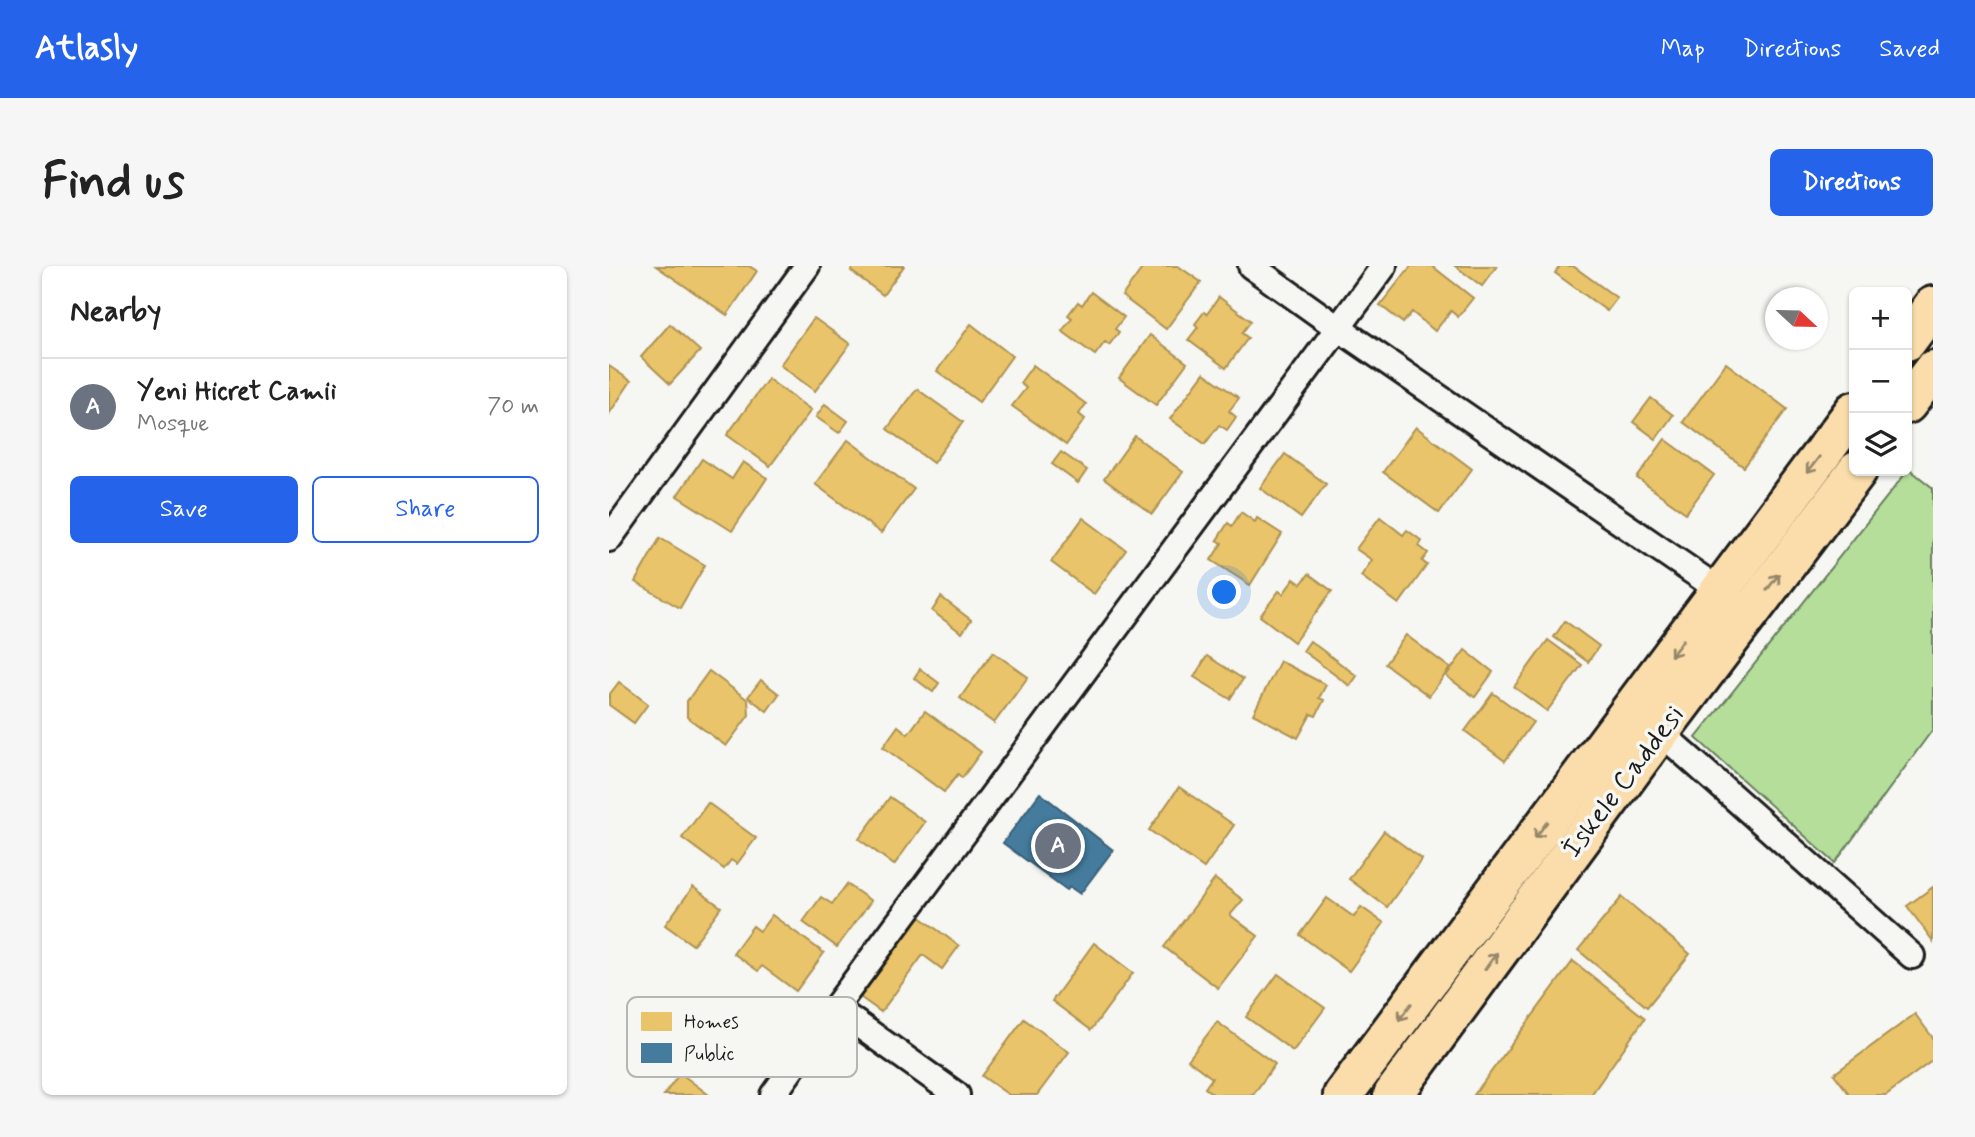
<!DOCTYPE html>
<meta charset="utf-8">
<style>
body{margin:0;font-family:Mynerve,sans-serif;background:#f6f6f6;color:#222}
.controls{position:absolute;right:21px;top:21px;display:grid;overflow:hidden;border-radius:10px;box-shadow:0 2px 5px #0004}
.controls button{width:63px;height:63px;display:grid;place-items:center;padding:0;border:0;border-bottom:2px solid #e0e0e0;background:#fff;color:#222;font:35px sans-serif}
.compass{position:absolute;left:1156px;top:21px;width:63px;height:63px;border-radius:50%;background:#fff;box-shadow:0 2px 5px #0004;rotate:112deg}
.you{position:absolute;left:616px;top:327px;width:24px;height:24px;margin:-18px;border:5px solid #fff;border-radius:50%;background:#1a73e8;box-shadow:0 0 0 10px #1a73e833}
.badge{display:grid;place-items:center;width:46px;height:46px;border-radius:50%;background:#2563eb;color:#fff;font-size:23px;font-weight:700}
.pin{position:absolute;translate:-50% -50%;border:4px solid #fff;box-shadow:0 2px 7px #0006}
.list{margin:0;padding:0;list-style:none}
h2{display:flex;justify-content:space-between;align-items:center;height:91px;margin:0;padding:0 28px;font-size:30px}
h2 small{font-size:23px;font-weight:400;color:#767676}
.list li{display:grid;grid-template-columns:46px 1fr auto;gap:21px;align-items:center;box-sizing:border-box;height:98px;padding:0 28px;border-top:2px solid #e0e0e0}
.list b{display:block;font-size:26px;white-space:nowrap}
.list p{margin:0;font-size:23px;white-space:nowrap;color:#767676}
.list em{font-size:23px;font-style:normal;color:#767676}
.actions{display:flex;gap:14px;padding:21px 28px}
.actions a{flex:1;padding:16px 0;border:2px solid #2563eb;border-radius:10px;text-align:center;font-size:24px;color:#2563eb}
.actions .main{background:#2563eb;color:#fff}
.icon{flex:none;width:38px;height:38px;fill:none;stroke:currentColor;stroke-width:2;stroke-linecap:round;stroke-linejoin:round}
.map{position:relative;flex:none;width:1324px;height:829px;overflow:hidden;border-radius:10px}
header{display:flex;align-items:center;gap:42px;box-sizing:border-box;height:98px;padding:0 35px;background:#2563eb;color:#fff}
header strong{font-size:33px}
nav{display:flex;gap:38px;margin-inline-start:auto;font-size:24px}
.intro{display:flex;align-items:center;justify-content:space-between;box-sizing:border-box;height:168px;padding:0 42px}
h1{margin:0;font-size:49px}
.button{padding:18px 32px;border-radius:10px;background:#2563eb;color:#fff;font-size:24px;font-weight:700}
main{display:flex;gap:42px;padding:0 42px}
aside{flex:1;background:#fff;border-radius:10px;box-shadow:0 2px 5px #0004}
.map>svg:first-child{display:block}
.green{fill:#b5de9b;stroke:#687d5c;stroke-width:2}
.homes{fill:#e9c46a;stroke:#ac9253;stroke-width:2}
.public{fill:#457b9d;stroke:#395e76;stroke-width:2}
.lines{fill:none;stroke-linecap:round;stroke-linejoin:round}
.street-casing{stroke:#1c1c1c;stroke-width:30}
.primary-casing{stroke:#1c1c1c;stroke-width:44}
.street{stroke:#f6f6f2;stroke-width:24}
.primary{stroke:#faddab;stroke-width:38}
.oneway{stroke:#96866b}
.labels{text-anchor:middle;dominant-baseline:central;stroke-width:7;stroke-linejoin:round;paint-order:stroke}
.street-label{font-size:28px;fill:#1c1c1c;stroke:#f6f6f2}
.key{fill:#f6f6f2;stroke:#b5b5b2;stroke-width:2}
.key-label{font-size:19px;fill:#1c1c1c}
</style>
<header>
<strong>Atlasly</strong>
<nav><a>Map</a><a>Directions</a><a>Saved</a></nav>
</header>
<div class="intro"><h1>Find us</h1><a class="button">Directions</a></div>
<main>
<aside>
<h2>Nearby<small></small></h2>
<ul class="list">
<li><span class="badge" style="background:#6b7280">A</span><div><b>Yeni Hicret Camii</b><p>Mosque</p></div><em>70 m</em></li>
</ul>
<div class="actions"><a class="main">Save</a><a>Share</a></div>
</aside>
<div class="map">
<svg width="1324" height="829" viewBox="0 0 1324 829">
<rect width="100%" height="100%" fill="#f6f6f2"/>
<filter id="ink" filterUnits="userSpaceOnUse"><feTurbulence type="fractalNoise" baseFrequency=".0143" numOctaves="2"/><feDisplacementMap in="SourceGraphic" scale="14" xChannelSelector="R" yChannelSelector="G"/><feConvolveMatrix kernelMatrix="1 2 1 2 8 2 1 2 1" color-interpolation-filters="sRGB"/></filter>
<g filter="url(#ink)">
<!-- green -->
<polygon class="green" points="1300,203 1324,222 1324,463 1226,597 1087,472"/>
<!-- homes -->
<g class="homes">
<polygon points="47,0 140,0 148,5 118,49"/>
<polygon points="245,0 295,0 274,29 242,5"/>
<polygon points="535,0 569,0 592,16 557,63 513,30"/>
<polygon points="802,0 823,0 864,32 849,51 842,45 826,65 803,46 794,57 771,39"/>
<polygon points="846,0 888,0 873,20"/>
<polygon points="951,0 964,0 1008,32 998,45 946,7"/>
<polygon points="482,26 515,51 506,63 510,66 500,79 496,76 486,89 453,65 463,52 459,49 469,36 473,39"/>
<polygon points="610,31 642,55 633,67 639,72 617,102 579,74 589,61 586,58 595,46 598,48"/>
<polygon points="205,52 241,78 206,125 171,99"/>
<polygon points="61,58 91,85 61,118 32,91"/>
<polygon points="362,58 403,90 370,136 328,105"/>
<polygon points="541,69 578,97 547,139 510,112"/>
<polygon points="1117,97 1178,143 1135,201 1074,156"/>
<polygon points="424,99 477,138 470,148 476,153 457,179 403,140 417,122 411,117"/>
<polygon points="0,100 22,115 0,148"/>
<polygon points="595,107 630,132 620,145 627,151 618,164 610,159 596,178 561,153"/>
<polygon points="159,113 202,144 161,200 118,169"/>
<polygon points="308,123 354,156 324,197 278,163"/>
<polygon points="1042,132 1064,149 1047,173 1024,156"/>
<polygon points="216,138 239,155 230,167 207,151"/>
<polygon points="807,161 863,203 830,247 774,206"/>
<polygon points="526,170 574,206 543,248 495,213"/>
<polygon points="1056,173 1105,209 1077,247 1028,212"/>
<polygon points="239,174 305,223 272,267 206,218"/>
<polygon points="452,186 478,204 469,217 443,198"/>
<polygon points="676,188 717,218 692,252 651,222"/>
<polygon points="93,193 123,213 134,196 158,212 123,265 68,230"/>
<polygon points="632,246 646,256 648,252 673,268 641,319 602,294 613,277 608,274 619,257 623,260"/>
<polygon points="771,251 794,269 798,264 813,275 810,280 819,287 813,295 818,299 790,338 752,310 763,294 747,283"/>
<polygon points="474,252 517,284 485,328 442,296"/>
<polygon points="51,272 96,299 71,342 26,316"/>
<polygon points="700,308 723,325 685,376 651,350 670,325 674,328 685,313 692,318"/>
<polygon points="332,331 362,354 353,367 323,345"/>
<polygon points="956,355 990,380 979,396 945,371"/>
<polygon points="797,369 841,402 820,430 776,398"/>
<polygon points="939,374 973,399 938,445 905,421"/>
<polygon points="701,375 748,410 741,420 694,385"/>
<polygon points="856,384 884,406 866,431 837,410"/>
<polygon points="384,386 419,411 385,457 351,432"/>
<polygon points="598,390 634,413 621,433 585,411"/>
<polygon points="671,395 717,419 710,432 715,434 707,450 702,448 689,472 644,448"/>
<polygon points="311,403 330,417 324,426 305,412"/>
<polygon points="100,405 139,434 140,449 117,480 78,451 78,435"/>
<polygon points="152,414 170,428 158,445 139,431"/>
<polygon points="10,416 39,438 25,457 0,439 0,429"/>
<polygon points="884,427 924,456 896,495 856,465"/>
<polygon points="316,445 372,486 353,512 349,508 335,526 274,481 289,460 299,468"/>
<polygon points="570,521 625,559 595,602 540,564"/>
<polygon points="281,531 316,556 285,599 250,573"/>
<polygon points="99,537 147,572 128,598 122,594 115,603 73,572"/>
<polygon points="775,565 813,593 778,641 740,613"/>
<polygon points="606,613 634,634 621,649 649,670 609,722 555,681"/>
<polygon points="238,618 262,635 228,681 194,656 212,631 223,638"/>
<polygon points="84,621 112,641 84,679 56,659"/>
<polygon points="1324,621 1324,675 1298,640"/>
<polygon points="1013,631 1081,688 1038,741 969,684"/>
<polygon points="718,632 745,651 752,641 775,657 740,705 691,669"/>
<polygon points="163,649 215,687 187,725 153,700 149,705 124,687 144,660 151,665"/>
<polygon points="310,650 350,680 333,703 314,689 272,746 251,731"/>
<polygon points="485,677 524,707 482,764 443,735"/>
<polygon points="964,695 1036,752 982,829 865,829"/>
<polygon points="669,708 716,742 684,785 637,751"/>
<polygon points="1306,748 1324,772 1324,794 1277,829 1241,829 1225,808"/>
<polygon points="415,753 460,786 428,829 400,829 373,810"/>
<polygon points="608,756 666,798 644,829 605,829 596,822 603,812 579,794"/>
<polygon points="71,807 100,829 55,829"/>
</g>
<!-- public -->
<polygon class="public" points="431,527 504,584 471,628 461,621 458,624 394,577"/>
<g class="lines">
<!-- street casing -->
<g class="street-casing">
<g id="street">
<polyline points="642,0 729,62 1122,332"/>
<polyline points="0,273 198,0"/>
<polyline points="1051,466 1303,690"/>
<polyline points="226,742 348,829"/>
<polyline points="164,829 226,742 775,0"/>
</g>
</g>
<!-- primary casing -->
<g class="primary-casing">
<g id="primary">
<polyline points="1298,75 1324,40"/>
<polyline points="1298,138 1324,104"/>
<polyline points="734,829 1245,145"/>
<polyline points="784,829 1051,466 1248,205"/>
</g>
</g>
<!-- street -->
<use href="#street" class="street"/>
<!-- primary -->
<use href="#primary" class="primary"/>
</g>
<!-- one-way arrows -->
<defs><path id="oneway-shaft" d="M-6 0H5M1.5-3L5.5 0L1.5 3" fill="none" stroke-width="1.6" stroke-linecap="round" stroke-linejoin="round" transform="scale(1.75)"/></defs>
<g class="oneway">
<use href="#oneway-shaft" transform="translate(1204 199) rotate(127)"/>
<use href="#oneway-shaft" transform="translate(1164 316) rotate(-53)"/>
<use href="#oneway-shaft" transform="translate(1068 382) rotate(127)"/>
<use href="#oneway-shaft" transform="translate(932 564) rotate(127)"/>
<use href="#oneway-shaft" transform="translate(882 695) rotate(-54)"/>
<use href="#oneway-shaft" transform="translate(796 746) rotate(127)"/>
</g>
</g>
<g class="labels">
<!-- street labels -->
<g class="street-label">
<text transform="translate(1015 516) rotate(-53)">İskele Caddesi</text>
</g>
</g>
<!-- legend -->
<rect x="18" y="731" width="230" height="80" rx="10" class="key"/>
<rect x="32" y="746" width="31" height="19" fill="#e9c46a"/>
<rect x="32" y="777" width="31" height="20" fill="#457b9d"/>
<g class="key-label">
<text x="75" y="762">Homes</text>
<text x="75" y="794">Public</text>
</g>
</svg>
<div class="controls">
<button>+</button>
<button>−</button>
<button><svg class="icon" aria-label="layers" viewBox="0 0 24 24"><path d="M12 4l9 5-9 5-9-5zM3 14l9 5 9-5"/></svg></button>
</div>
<svg class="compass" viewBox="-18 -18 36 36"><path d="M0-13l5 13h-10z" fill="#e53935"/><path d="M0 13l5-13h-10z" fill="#767676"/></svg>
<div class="you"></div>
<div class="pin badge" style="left:449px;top:580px;background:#6b7280">A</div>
</div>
</main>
